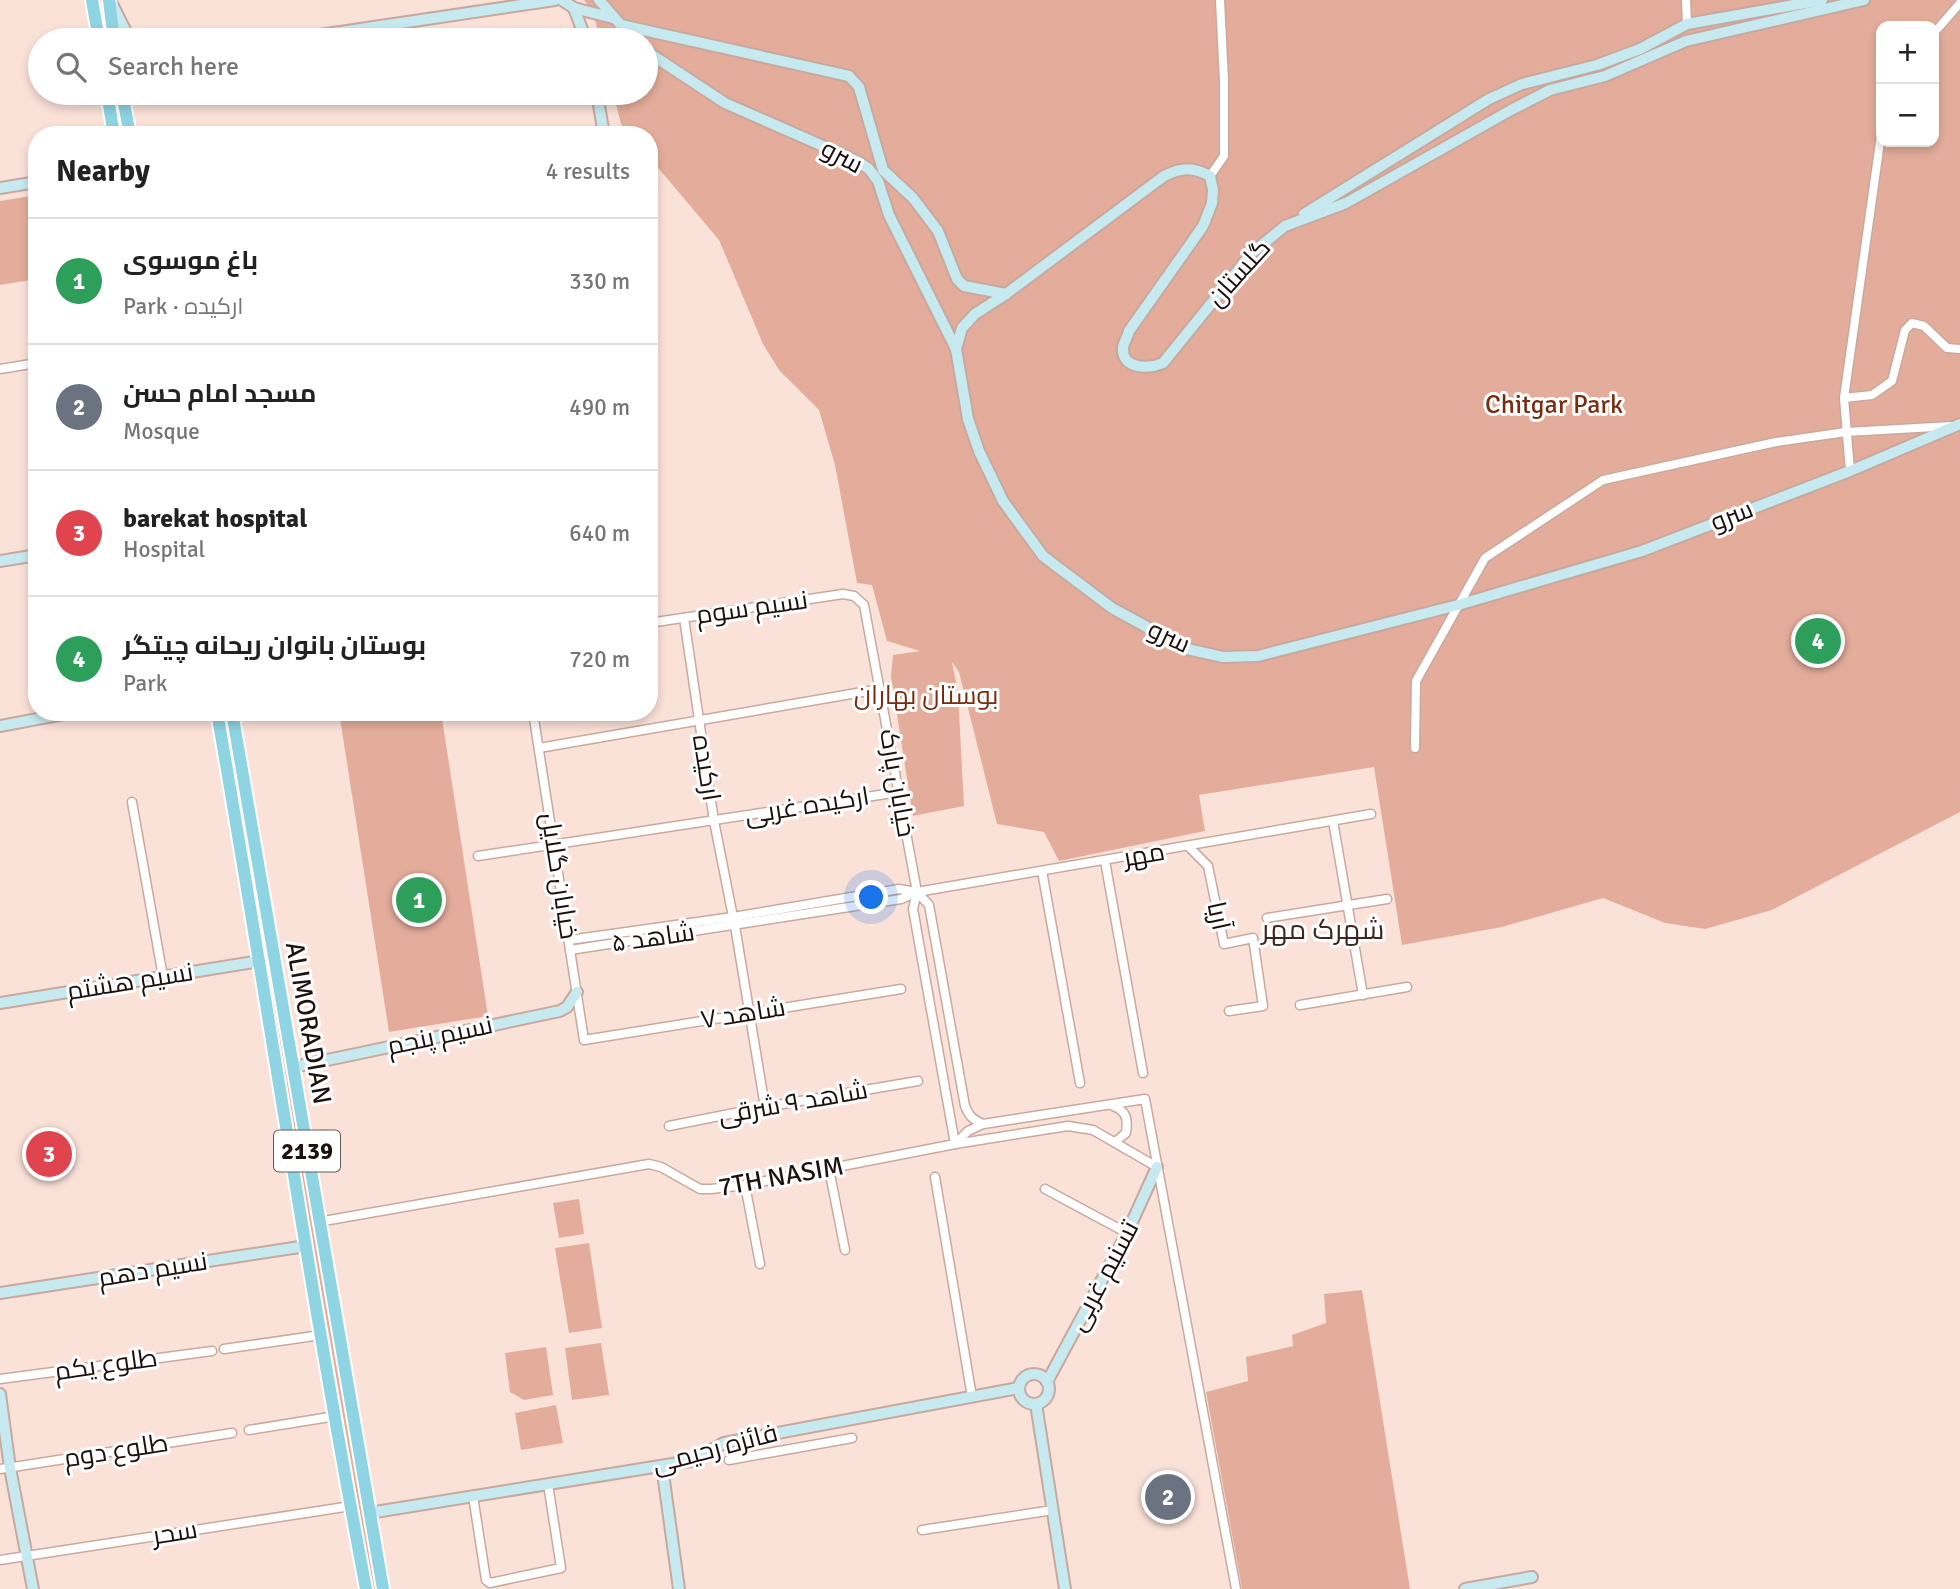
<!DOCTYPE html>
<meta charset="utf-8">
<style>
body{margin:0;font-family:Signika,Cairo,sans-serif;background:#f2f2f2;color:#222}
.controls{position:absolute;right:21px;top:21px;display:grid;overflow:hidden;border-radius:14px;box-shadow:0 4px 10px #0003}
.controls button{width:63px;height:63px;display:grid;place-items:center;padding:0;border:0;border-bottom:2px solid #e0e0e0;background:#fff;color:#222;font:35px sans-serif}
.you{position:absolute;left:872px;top:898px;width:24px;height:24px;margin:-18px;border:5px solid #fff;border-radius:50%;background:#1a73e8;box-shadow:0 0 0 10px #1a73e833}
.badge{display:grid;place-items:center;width:46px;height:46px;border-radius:50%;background:#b45309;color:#fff;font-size:23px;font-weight:700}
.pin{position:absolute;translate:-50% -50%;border:4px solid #fff;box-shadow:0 2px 7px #0006}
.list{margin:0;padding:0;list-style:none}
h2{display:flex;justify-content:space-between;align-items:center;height:91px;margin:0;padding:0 28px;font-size:30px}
h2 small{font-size:23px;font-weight:400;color:#767676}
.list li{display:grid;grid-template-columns:46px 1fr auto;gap:21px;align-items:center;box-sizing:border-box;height:126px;padding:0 28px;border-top:2px solid #e0e0e0}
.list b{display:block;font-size:26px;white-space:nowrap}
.list p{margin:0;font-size:23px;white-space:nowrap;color:#767676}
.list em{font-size:23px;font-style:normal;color:#767676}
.icon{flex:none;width:38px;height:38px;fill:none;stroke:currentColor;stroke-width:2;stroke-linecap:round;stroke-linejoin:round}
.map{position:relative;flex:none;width:1960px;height:1589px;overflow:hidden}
.search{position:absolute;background:#fff;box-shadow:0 4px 10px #0003;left:28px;top:28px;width:630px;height:77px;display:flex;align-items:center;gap:18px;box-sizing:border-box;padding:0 24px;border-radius:38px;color:#767676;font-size:26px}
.panel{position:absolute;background:#fff;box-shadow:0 4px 10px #0003;left:28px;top:126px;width:630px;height:595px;border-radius:28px}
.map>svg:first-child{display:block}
.green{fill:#e4ad9b;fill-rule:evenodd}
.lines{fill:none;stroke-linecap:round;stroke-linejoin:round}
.street-casing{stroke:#c8a99f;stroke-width:11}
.secondary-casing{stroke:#c8a99f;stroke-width:14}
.primary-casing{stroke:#fff;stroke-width:16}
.street{stroke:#fff;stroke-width:8}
.secondary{stroke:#c7eaf1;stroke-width:10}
.primary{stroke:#8fd4e2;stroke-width:12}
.labels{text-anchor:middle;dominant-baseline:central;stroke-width:6;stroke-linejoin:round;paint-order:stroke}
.shield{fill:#fff;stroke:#605856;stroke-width:2}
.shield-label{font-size:24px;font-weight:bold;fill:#1c110e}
.street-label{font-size:26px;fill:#1c110e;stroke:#fff}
.park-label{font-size:26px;fill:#7a2c10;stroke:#fff}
.neighbourhood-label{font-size:28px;fill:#3f2720;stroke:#fff}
</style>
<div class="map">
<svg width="1960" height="1589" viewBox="0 0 1960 1589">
<rect width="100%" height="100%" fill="#fbe2d9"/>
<!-- green -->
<g class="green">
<path d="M584 0H1960V812L1772 910 1705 929 1665 923 1603 898 1502 927 1402 945 1374 767 1199 795 1205 831 1059 861 1044 832 997 824 959 672 952 662 958 693 964 806 913 816 891 677 893 655 920 651 887 641 872 585 857 583 835 465 819 410 779 370 763 344 719 240 649 157V135H630L621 124 613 93H646V40H600L593 12ZM1881 26H1934V142H1881Z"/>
<polygon points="37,195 37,279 0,285 0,201"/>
<polygon points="221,712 226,712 378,1589 373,1589"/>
<polygon points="339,712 441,712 488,1016 389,1032"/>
<polygon points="579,1199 584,1234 559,1238 553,1203"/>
<polygon points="589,1243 602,1328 569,1333 555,1248"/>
<polygon points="1362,1290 1410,1589 1242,1589 1206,1392 1248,1381 1246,1357 1293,1346 1292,1335 1326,1323 1324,1294"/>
<polygon points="601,1343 609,1395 572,1400 565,1348"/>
<polygon points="546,1347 553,1395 524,1400 510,1392 505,1353"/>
<polygon points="556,1405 563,1443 521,1450 515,1413"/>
</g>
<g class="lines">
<!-- street casing -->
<g class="street-casing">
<g id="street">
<polyline points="1686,0 1687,24"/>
<polyline points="1934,33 1960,3"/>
<polyline points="1210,176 1224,156 1224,81 1220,0"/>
<polyline points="0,369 37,363"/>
<polyline points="1844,398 1872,395 1892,381 1905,330 1912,323 1924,326 1947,348 1960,349"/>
<polyline points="1850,471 1844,398 1881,135"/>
<polyline points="684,618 714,821 733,917"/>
<polyline points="649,623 843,594 854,596 864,605 917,892 913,909 955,1144"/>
<polyline points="533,712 584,1040 901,989"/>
<polyline points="539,748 880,689"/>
<polyline points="1415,748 1416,681 1485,558 1603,480 1776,442 1846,432 1952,426"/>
<polyline points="132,802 163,977"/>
<polyline points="1333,821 1363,995"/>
<polyline points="1189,847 1208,866 1224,944 1253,938 1263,1006 1229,1011"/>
<polyline points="478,856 899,792"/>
<polyline points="1105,861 1143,1073"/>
<polyline points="1042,871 1080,1083"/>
<path d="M917 892 929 905 965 1106C969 1116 973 1120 983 1124"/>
<polyline points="1267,918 1387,899"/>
<polyline points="735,926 765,1107"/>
<polyline points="569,940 733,917 899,889 917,892"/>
<polyline points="570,950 901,899 917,892 1371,814"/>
<polyline points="1300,1005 1407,987"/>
<path d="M1113 1106C1127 1111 1128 1119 1126 1133L1115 1142"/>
<polyline points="669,1126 765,1107 918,1081"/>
<polyline points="955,1144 968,1131 983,1124 1145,1099 1236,1589"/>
<polyline points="829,1169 845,1250"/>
<polyline points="935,1177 972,1397"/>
<polyline points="745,1185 760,1264"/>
<polyline points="1045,1189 1127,1233"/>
<polyline points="318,1222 649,1164 661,1167 700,1189 711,1189 745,1185 955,1144 1068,1126 1093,1130 1157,1167"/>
<polyline points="224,1349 321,1335"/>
<polyline points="0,1379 212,1351"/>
<polyline points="249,1430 336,1416"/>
<polyline points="729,1460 852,1438"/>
<polyline points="0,1469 232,1433"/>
<polyline points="473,1496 486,1580 490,1583 561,1568 548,1484"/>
<polyline points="922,1530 1053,1510"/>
<polyline points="0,1560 351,1506"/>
</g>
</g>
<!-- secondary casing -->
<g class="secondary-casing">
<g id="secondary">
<polyline points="562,0 574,8 613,18"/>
<polyline points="599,0 621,25 849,76 859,87 883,170 913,198 938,231 957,279 964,286 1006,294"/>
<polyline points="112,4 128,36 133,40"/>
<polyline points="574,8 586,40"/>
<polyline points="286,40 555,0"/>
<polyline points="600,40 610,35 628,40"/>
<polyline points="646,51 725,103 857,161 869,169 878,181 889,215 956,349 968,419 979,451 1003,501 1043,556 1112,608 1187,649 1223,657 1258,656 1458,605 1642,551 1850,471 1960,424"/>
<polyline points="597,93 604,135"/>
<polyline points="0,188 37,182"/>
<polyline points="1304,214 1489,99 1522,84 1597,65 1640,49 1687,24 1822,0"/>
<path d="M956 349 962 328 975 314 1006 294 1164 176C1182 167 1193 167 1210 176L1213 190 1212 203 1203 226 1129 331C1128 336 1124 342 1123 347 1121 370 1149 369 1163 363L1252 253 1285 226 1346 203 1511 110 1550 90 1605 76 1686 41 1864 0"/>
<polyline points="0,561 37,555"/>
<polyline points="0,726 74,712"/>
<polyline points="0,1003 260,961"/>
<polyline points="294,1067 560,1011 567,1007 577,992"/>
<polyline points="0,1293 306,1246"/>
<circle cx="1034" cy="1389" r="15"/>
<polyline points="1047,1382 1127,1233 1157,1167"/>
<polyline points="0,1394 10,1468 33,1589"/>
<polyline points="1036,1404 1065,1589"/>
<polyline points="662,1466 679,1589"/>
<polyline points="369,1513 691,1461 724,1443 1019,1388"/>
<polyline points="1465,1589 1532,1577"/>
</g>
</g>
<!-- primary casing -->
<g class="primary-casing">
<g id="primary">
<polyline points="92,0 99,40"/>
<polyline points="109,0 114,40"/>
<polyline points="107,93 114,135"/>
<polyline points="122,93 130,135"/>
<path d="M217 712C268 1004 311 1298 366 1589"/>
<polyline points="232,712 383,1589"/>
</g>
</g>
<!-- street -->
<use href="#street" class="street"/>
<!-- secondary -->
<use href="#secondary" class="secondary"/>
<!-- primary -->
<use href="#primary" class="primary"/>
</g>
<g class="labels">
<!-- shield labels -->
<rect class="shield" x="274" y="1130.5" width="66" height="41" rx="5"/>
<g class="shield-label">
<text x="307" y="1151">2139</text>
</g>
<!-- street labels -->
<g class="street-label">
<text transform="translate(842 157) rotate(28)">سرو</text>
<text transform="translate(1239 273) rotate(-48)">گلستان</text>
<text transform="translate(1732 516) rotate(-21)">سرو</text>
<text transform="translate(752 608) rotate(-8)">نسیم سوم</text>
<text transform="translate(1169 637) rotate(25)">سرو</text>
<text transform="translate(706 768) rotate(81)">ارکیده</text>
<text transform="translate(897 783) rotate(80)">خیابان پارک</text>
<text transform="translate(807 806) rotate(-9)">ارکیده غربی</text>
<text transform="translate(1144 855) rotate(-10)">مهر</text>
<text transform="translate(559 876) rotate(81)">خیابان گلایل</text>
<text transform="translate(1218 916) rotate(78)">آریا</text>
<text transform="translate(653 938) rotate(-8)">شاهد ۵</text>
<text transform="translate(130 982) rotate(-9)">نسیم هشتم</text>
<text transform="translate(743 1014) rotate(-9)">شاهد ۷</text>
<text transform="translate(308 1023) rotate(80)">ALIMORADIAN</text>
<text transform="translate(440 1036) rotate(-12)">نسیم پنجم</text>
<text transform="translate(793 1103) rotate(-10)">شاهد ۹ شرقی</text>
<text transform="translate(781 1177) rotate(-10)">7TH NASIM</text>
<text transform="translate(153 1270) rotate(-9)">نسیم دهم</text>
<text transform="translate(1104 1276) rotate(-62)">تسنیم غربی</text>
<text transform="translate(106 1365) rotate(-8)">طلوع یکم</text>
<text transform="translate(715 1449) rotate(-15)">فائزه رحیمی</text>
<text transform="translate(116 1451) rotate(-9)">طلوع دوم</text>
<text transform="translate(175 1533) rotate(-9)">سحر</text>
</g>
<!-- park labels -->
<g class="park-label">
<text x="1554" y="405">Chitgar Park</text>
<text x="926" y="696">بوستان بهاران</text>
</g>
<!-- neighbourhood labels -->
<g class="neighbourhood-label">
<text x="1323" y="930">شهرک مهر</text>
</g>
</g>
</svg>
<div class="controls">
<button>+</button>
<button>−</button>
</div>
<div class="you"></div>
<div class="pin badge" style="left:419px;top:900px;background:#2e9e5b">1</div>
<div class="pin badge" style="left:1168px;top:1497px;background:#6b7280">2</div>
<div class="pin badge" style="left:49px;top:1154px;background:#e0444e">3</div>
<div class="pin badge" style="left:1818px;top:641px;background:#2e9e5b">4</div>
<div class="search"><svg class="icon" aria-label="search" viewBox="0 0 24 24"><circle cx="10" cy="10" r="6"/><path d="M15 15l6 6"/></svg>Search here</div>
<section class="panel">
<h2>Nearby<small>4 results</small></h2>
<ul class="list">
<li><span class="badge" style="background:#2e9e5b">1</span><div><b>باغ موسوی</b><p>Park · ارکیده</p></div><em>330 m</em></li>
<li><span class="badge" style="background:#6b7280">2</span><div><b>مسجد امام حسن</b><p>Mosque</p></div><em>490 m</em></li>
<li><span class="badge" style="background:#e0444e">3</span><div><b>barekat hospital</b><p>Hospital</p></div><em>640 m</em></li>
<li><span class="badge" style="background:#2e9e5b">4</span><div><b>بوستان بانوان ریحانه چیتگر</b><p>Park</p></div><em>720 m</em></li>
</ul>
</section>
</div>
